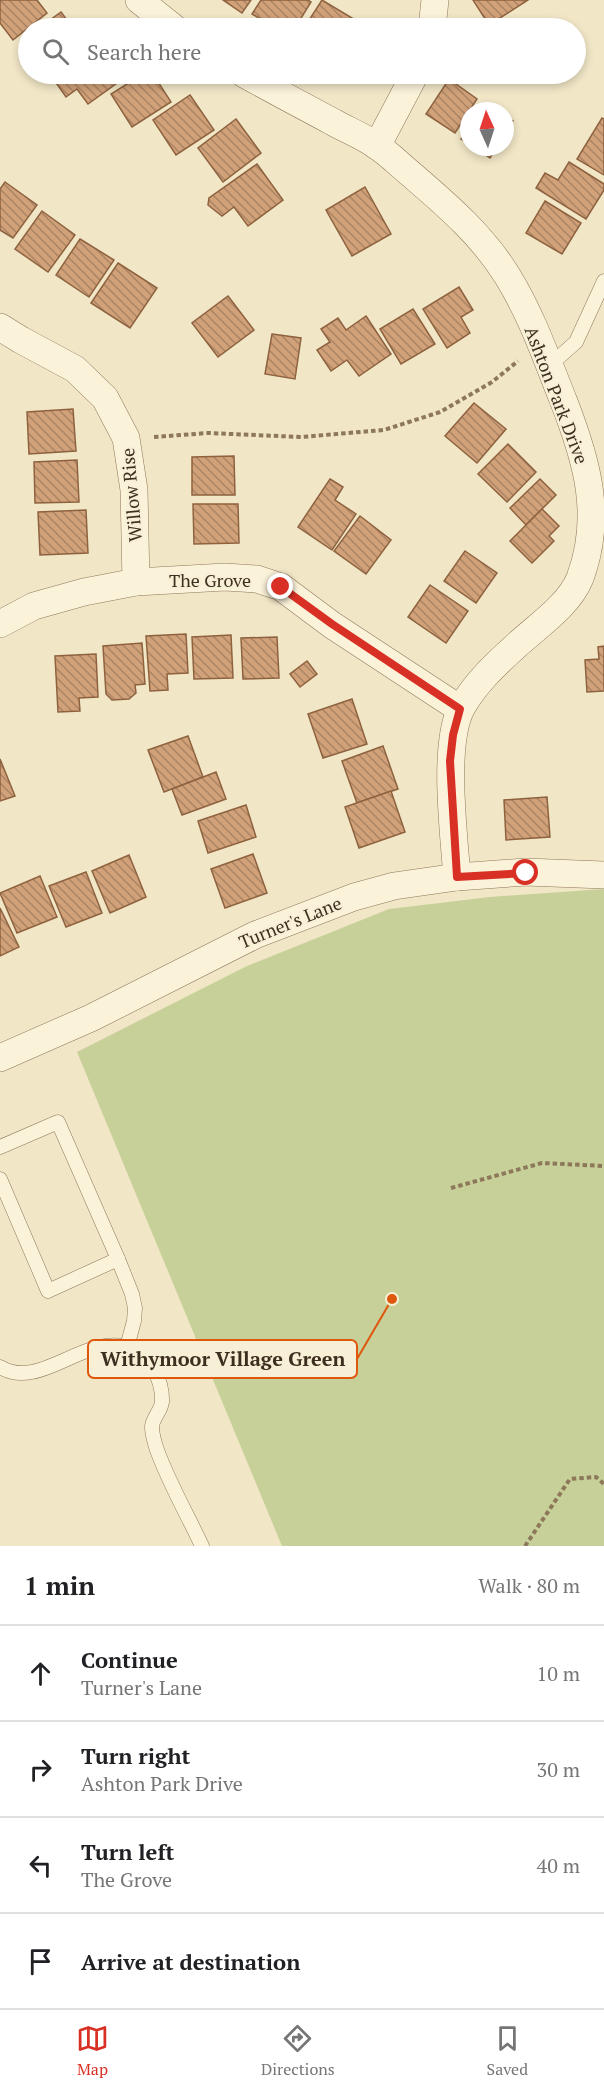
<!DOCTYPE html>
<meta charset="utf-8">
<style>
body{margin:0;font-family:"PT Serif",serif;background:#f6f6f6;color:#202124}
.compass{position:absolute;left:460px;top:102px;width:54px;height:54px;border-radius:50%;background:#fff;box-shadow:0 3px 9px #0003;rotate:357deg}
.stop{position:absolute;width:18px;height:18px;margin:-14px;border:4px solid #d93025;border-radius:50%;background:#fff}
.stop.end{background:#d93025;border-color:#fff;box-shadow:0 2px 6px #0008}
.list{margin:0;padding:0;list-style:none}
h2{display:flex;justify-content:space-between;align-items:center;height:78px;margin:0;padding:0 24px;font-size:26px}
h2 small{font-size:20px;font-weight:400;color:#757577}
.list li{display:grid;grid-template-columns:39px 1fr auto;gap:18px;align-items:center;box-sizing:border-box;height:96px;padding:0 24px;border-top:2px solid #e0e0e0}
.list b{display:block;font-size:22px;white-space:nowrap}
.list p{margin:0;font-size:20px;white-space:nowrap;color:#757577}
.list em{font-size:20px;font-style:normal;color:#757577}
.icon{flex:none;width:33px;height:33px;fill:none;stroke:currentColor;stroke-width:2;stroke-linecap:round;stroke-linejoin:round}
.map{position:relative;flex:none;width:604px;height:1546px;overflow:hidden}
.search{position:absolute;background:#fff;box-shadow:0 3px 9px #0003;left:18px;right:18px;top:18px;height:66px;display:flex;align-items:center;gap:15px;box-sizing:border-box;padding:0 21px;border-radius:33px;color:#757577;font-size:22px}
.sheet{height:462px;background:#fff}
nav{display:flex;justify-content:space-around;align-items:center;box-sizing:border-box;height:84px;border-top:2px solid #e0e0e0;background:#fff;font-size:16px;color:#757577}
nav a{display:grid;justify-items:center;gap:3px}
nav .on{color:#d93025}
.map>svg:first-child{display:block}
.green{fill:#c7d099}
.building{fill:url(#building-back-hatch);stroke:#8e623f;stroke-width:1.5}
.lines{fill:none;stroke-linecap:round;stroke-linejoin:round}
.lane-casing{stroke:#8e785a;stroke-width:15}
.street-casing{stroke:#8e785a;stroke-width:28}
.path{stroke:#8e785a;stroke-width:4;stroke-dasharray:4.5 3;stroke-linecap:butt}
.lane{stroke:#fbf2da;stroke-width:14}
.street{stroke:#fbf2da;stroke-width:27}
.route{stroke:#d93025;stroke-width:8}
.labels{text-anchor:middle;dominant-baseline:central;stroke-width:4.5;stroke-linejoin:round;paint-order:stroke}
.street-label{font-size:18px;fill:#3d2f1f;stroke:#f8f0d6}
.leader{fill:none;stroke:#df570d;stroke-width:2}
.callout-dot{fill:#df570d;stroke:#f8f0d6;stroke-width:2}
.callout{fill:#f8f0d6;stroke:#df570d;stroke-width:2}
.callout-label{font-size:20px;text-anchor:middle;font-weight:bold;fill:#3d2f1f}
</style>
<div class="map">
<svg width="604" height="1546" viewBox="0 0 604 1546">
<defs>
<pattern id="building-back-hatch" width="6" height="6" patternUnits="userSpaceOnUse" patternTransform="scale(1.5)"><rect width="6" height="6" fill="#d1a27a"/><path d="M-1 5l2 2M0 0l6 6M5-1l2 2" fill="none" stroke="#ab8463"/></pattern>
</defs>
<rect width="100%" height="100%" fill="#f1e6c6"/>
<!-- green -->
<polygon class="green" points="604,889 604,1546 282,1546 77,1052 247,966 389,909 490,897"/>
<!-- building -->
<g class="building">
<polygon points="0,0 37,0 47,13 13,40 0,23"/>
<polygon points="223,0 251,0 242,13"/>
<polygon points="261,0 308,0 311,2 295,28 275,28 252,14"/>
<polygon points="322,0 357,21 352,28 304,28"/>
<polygon points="473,0 528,0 489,25"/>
<polygon points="61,12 73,28 39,28"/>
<polygon points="367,22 376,28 363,28"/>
<polygon points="58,74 121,74 124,78 88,104 77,89 66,97 52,77"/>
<polygon points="143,74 153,74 171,102 132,127 111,94"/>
<polygon points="365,74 383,74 377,82"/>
<polygon points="449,79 477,99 455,133 426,114"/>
<polygon points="190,95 214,130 176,155 153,120"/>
<polygon points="485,103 497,111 479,111"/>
<polygon points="505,116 513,121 505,134"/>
<polygon points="602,118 604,119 604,175 577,159"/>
<polygon points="236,119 261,153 223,182 198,148"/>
<polygon points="469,127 469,144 461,139"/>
<polygon points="474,147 497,147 490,158"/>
<polygon points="569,162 604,184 604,190 586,219 536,188 545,173 558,180"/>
<polygon points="257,164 283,200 248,226 234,207 222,216 208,205 209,198"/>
<polygon points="5,182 37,205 13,238 0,230 0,189"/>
<polygon points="365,187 391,234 352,256 326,210"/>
<polygon points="545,201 581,223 562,254 526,233"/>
<polygon points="42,211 75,235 48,272 15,249"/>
<polygon points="80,239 114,260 89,297 56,275"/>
<polygon points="118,263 157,288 130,328 91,303"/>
<polygon points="459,287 473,310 461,317 470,333 447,348 423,309"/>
<polygon points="228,296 254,330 218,357 192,323"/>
<polygon points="413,309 435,344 401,364 380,329"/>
<polygon points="366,316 391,354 359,376 347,360 331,371 317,350 330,342 321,329 338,318 346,330"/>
<polygon points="272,334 301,338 295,379 265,374"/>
<polygon points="474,403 506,429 477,463 445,436"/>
<polygon points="73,409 76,451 29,454 27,412"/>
<polygon points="508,444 536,472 507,502 478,474"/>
<polygon points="234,456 235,495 192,495 192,457"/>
<polygon points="77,460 79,502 35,503 34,462"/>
<polygon points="330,479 343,487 335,500 356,514 332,550 298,527"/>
<polygon points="540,479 556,495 526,525 510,508"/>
<polygon points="193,504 238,504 239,543 194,544"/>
<polygon points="542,509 559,526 549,536 554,541 532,563 510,541"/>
<polygon points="86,510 88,553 40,555 38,512"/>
<polygon points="360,516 391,540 366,574 334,551"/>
<polygon points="465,551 497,573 476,603 444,581"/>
<polygon points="430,585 468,611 446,643 408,617"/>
<polygon points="186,634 188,673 167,674 168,690 150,691 146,636"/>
<polygon points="231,635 233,678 194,679 192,637"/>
<polygon points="277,637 279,678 243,679 241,638"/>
<polygon points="142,643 145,684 135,685 136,693 129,699 112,700 106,694 103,646"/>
<polygon points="604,646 604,691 587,692 585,660 599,659 598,647"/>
<polygon points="96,654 98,697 79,698 80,711 58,712 55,656"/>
<polygon points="307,661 317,674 300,687 290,674"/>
<polygon points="352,699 367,744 323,758 308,714"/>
<polygon points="188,736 203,777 164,792 148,750"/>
<polygon points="383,746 398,789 357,803 342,761"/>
<polygon points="0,759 15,796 0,801"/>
<polygon points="216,772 226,799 182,815 172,789"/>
<polygon points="391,791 405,832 359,848 345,807"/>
<polygon points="547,797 550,837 506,840 504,800"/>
<polygon points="246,805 256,837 208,853 198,821"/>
<polygon points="253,854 267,893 225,908 211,869"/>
<polygon points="129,855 146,897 110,913 92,871"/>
<polygon points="86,872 102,913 66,927 49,886"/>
<polygon points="40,876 57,917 17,933 0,893"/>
<polygon points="0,908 19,947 0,956"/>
</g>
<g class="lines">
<!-- lane casing -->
<g class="lane-casing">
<g id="lane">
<polyline points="549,366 576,342 604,281"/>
<polyline points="0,1147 58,1122 118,1259 132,1294 135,1308 134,1321 127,1347"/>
<polyline points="0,1179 48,1291 118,1259"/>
<path d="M0 1367C39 1391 83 1335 127 1347 149 1353 163 1380 162 1402 161 1411 152 1419 152 1427 152 1434 155 1444 157 1450 169 1483 187 1514 202 1546"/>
</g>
</g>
<!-- street casing -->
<g class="street-casing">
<g id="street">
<polyline points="139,0 174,28"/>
<polyline points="432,28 435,0"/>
<path d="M244 74C273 90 303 106 333 122 347 130 363 136 377 146 389 154 400 165 412 175 448 206 483 236 508 277 532 316 547 360 564 402 587 461 603 516 580 578 569 605 540 624 518 644 497 663 476 682 462 707 442 743 454 835 457 877"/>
<polyline points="377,146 415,74"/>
<polyline points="0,327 21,340 75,369 105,398 126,438 134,490 136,582"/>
<polyline points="0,624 34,606 84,592 136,582 225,577 257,579 281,587 332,625 460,709"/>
<polyline points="0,1058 91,1018 255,935 354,897 394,886 457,877 526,872 604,875"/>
</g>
</g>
<!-- path -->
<g class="path">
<polyline points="154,437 208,433 301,437 384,430 440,412 492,382 518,361"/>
<polyline points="451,1188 542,1163 604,1166"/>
<polyline points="525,1546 570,1479 596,1477 604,1484"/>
</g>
<!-- lane -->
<use href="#lane" class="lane"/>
<!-- street -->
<use href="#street" class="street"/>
</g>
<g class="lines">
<!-- route -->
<polyline class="route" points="281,587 332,624 460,709 453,735 450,761 457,877 526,873"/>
</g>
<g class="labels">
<!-- street labels -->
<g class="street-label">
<text transform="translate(557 395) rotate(69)">Ashton Park Drive</text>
<text transform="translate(131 495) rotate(-95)">Willow Rise</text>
<text x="210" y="580">The Grove</text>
<text transform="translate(290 922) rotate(-22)">Turner's Lane</text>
</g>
</g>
<!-- callouts -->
<path class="leader" d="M392 1299L357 1359"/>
<circle class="callout-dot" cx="392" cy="1299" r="6"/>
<rect class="callout" x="88" y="1340" width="269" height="38" rx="6"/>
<g class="callout-label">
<text x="223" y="1366">Withymoor Village Green</text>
</g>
</svg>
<svg class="compass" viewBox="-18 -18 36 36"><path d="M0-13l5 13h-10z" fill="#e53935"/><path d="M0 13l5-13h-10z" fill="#757577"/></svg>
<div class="stop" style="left:526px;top:873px"></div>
<div class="stop end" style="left:281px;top:587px"></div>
<div class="search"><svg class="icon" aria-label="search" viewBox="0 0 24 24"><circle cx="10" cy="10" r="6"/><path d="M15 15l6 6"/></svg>Search here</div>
</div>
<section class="sheet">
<h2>1 min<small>Walk · 80 m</small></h2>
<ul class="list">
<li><svg class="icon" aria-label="ahead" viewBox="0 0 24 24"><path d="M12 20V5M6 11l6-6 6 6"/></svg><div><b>Continue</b><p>Turner's Lane</p></div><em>10 m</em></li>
<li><svg class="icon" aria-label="right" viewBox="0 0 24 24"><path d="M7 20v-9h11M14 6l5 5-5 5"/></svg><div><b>Turn right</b><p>Ashton Park Drive</p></div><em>30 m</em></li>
<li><svg class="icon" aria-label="left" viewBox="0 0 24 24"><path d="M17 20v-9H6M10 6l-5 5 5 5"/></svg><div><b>Turn left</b><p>The Grove</p></div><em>40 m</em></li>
<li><svg class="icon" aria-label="arrive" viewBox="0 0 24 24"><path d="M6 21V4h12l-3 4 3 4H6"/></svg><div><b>Arrive at destination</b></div></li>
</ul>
</section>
<nav>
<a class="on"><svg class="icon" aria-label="map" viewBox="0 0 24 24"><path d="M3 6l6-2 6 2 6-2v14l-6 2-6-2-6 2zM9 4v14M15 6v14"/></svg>Map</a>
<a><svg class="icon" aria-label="directions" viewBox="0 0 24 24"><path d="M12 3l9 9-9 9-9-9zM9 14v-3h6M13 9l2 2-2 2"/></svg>Directions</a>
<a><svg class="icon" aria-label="saved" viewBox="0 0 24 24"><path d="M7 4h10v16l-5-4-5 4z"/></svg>Saved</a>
</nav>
